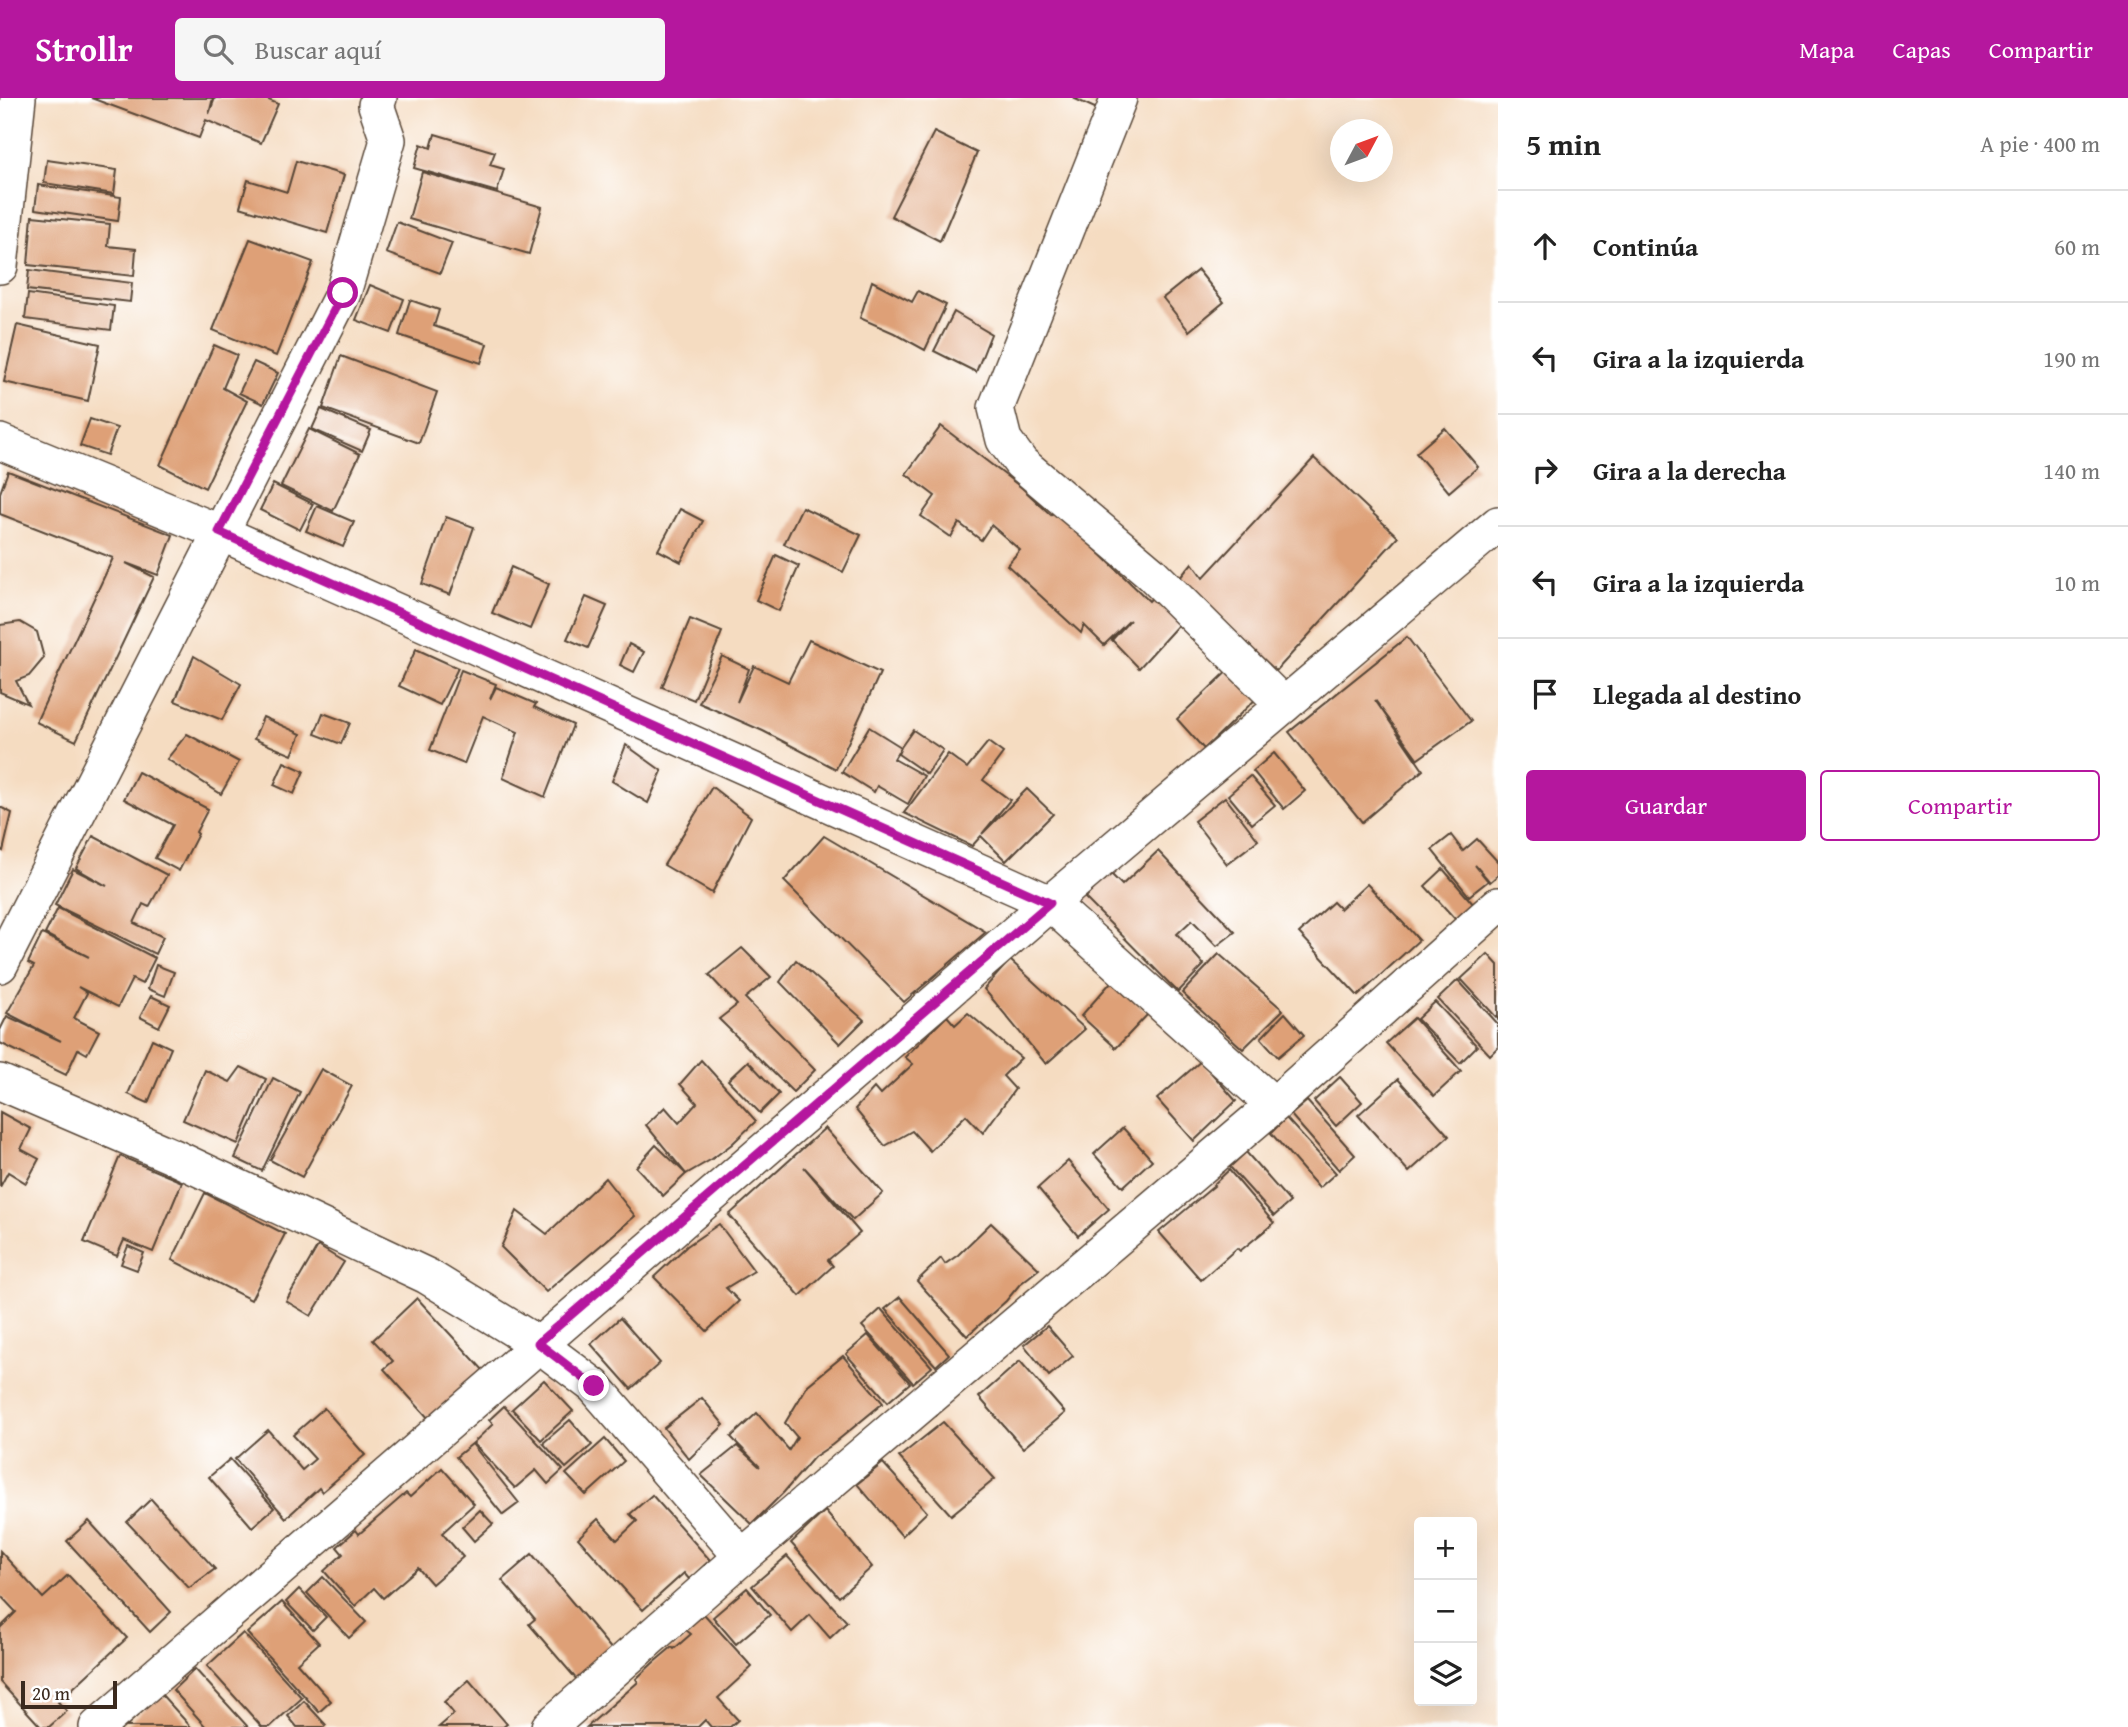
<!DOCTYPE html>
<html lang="es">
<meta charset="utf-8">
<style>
body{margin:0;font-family:"Gentium Book Plus",serif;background:#f6f6f6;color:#222}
.controls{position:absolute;right:21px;bottom:21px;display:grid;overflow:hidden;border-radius:7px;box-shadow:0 7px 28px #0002}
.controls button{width:63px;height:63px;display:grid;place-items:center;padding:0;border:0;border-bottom:2px solid #e0e0e0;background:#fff;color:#222;font:35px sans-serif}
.compass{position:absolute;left:1330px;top:21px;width:63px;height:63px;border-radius:50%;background:#fff;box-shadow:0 7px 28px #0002;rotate:49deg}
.scale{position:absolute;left:21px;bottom:18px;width:96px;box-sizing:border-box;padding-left:7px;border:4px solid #3b2a1e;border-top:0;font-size:19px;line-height:24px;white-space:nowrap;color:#3b2a1e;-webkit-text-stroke:5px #fff;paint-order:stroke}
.stop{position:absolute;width:21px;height:21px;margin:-16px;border:5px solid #b5179e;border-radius:50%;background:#fff}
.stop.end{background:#b5179e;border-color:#fff;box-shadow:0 2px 7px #0008}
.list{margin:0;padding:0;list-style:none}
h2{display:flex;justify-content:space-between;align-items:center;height:91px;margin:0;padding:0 28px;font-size:30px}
h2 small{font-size:23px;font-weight:400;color:#767676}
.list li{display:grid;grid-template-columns:46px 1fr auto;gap:21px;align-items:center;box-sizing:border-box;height:112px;padding:0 28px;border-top:2px solid #e0e0e0}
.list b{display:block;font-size:26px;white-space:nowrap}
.list em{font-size:23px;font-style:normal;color:#767676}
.actions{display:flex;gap:14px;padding:21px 28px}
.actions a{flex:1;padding:16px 0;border:2px solid #b5179e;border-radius:7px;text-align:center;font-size:24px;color:#b5179e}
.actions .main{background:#b5179e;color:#fff}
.icon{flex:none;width:38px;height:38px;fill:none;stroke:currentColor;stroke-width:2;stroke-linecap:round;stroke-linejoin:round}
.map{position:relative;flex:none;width:1498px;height:1629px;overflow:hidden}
header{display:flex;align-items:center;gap:42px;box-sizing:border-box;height:98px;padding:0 35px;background:#b5179e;color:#fff}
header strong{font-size:33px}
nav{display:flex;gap:38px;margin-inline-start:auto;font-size:24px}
.search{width:490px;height:63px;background:#f6f6f6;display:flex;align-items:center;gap:18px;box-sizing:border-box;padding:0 24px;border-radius:7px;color:#767676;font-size:26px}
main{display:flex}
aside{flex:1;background:#fff}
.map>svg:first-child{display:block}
.building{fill:#dea077}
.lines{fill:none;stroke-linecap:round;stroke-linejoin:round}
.street-casing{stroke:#574536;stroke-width:38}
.street{stroke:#fff;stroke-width:35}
.route{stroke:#b5179e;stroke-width:9}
</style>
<header>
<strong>Strollr</strong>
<div class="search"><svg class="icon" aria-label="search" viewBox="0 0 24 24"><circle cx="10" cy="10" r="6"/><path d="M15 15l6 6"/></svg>Buscar aquí</div>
<nav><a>Mapa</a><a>Capas</a><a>Compartir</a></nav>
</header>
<main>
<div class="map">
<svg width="1498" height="1629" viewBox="0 0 1498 1629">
<rect width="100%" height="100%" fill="#fff"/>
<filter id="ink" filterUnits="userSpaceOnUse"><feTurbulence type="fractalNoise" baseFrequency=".0143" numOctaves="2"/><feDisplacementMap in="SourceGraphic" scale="14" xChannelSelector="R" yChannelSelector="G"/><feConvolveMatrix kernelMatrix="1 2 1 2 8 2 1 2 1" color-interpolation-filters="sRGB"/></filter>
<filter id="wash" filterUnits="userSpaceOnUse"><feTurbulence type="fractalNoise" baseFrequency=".00686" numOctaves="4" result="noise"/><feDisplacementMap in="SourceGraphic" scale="28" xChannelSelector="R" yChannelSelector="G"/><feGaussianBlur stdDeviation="1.57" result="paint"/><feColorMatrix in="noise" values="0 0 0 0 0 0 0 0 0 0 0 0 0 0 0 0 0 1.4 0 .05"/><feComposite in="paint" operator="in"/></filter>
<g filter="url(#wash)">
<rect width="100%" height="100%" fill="#f5dcc1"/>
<g id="blocks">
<!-- building -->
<g class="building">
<polygon points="91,0 213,0 209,16 215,0 264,0 278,6 261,45 206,22 199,40"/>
<polygon points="1073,0 1105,0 1099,12"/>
<polygon points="934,34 977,55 940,143 891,118"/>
<polygon points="435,36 495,54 490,67 504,71 497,94 414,70 421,46 431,50"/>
<polygon points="47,62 117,72 114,96 44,85"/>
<polygon points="296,63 344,77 327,135 240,109 248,82 287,94"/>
<polygon points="422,74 542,109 529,156 409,121"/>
<polygon points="38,87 121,99 118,123 35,111"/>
<polygon points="32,118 110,126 108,148 136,151 134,178 28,167"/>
<polygon points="397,124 452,145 440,175 386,155"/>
<polygon points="250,141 313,164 276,258 213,232"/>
<polygon points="29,172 132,185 130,204 27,192"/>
<polygon points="1198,172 1224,204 1189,233 1163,200"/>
<polygon points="872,183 912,204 918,193 946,207 925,252 894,235 860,220"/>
<polygon points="370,187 404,201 391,235 356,222"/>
<polygon points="28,196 114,208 111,232 25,221"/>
<polygon points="410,202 439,212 434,228 487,246 481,265 399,237"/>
<polygon points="954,214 991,236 976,274 934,253"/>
<polygon points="17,227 100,246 88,303 4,284"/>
<polygon points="214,247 237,257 223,290 247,303 205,390 160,367"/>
<polygon points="341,258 437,294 419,345 323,310"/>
<polygon points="254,264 278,275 263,306 239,295"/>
<polygon points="321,311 371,332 362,353 312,331"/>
<polygon points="90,321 117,330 107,357 80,348"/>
<polygon points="941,328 1022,390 1051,417 1055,412 1149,503 1160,491 1189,515 1139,570 1112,542 1130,522 1104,547 1084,527 1081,535 1007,467 1020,452 991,427 981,442 959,425 951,439 921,418 935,398 906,376"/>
<polygon points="1445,330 1478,369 1449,394 1416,355"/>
<polygon points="309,331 360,356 333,413 281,388"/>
<polygon points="1314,360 1398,439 1276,573 1179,481 1192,465 1203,480"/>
<polygon points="8,373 173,437 158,477 126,465 154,479 76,643 36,624 113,460 0,416 0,395"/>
<polygon points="273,386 313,406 300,432 260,412"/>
<polygon points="317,408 354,424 343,449 306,433"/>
<polygon points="802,409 861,437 843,474 784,446"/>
<polygon points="680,411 703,423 681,464 658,452"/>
<polygon points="446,419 474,429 450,497 422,486"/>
<polygon points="776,457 799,468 779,513 756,502"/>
<polygon points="511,469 549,486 530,531 492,515"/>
<polygon points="586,499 607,508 588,550 567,541"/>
<polygon points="690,521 722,534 694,602 662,589"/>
<polygon points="20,524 37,534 44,560 29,578 16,583 28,606 0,594 0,527"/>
<polygon points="1407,539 1471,623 1418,661 1375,602 1423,672 1362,724 1289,634"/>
<polygon points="809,542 880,575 836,671 763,633 699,605 722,558 749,571 737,604 754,568 788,584"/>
<polygon points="629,546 644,554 634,574 620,567"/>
<polygon points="416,551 458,570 440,607 399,588"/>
<polygon points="194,558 241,586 222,622 175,603"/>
<polygon points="1233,568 1261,596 1204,651 1177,621"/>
<polygon points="461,572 496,586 490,601 496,589 536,606 534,609 573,627 545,699 503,680 518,634 483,618 464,666 430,652"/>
<polygon points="323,615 350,625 341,646 315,636"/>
<polygon points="263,619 301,636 292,657 254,641"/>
<polygon points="869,629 901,649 913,632 943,652 927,676 898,656 901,649 894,661 924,678 908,706 877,688 874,694 842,674"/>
<polygon points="187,636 239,664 221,696 167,661"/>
<polygon points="988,644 1003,655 983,682 1010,702 982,736 1027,691 1053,716 1006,763 981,738 972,748 904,715 948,656 967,670"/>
<polygon points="626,647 662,673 648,705 612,683"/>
<polygon points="1274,655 1305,693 1284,711 1253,673"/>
<polygon points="284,664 304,673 294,696 274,687"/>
<polygon points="138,674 208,711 196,734 198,736 179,773 155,760 173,727 124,701"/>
<polygon points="1250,678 1275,707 1252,726 1228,697"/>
<polygon points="712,689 751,719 712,795 664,767"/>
<polygon points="1225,699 1258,742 1227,766 1194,723"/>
<polygon points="0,709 12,715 3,753 0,751"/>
<polygon points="1451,737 1463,753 1477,741 1498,764 1498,777 1490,784 1475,767 1488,783 1469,798 1432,752"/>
<polygon points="93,738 167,777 149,809 143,806 134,825 163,839 155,856 55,807 73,771 107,788 76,770"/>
<polygon points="824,738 986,834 904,904 784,783"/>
<polygon points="1158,753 1235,834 1217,848 1192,822 1177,836 1204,867 1178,894 1085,800 1110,775 1122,787"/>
<polygon points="1443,771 1474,807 1456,822 1425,788"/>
<polygon points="1367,786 1419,842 1358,898 1299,835 1333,804 1340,811"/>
<polygon points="58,810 155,860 142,886 132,881 118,909 78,889 87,895 74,920 99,933 87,956 78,951 66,977 0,945 0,932 7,918 61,943 7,915 34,868 28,865 42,836 89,859 45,836"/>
<polygon points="742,850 771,879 745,900 815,972 793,994 719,921 737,907 709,877"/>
<polygon points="1219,856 1283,912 1243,951 1182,895"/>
<polygon points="1488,856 1498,867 1498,921 1461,881"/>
<polygon points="796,862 864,922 840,946 780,884"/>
<polygon points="1010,862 1085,931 1046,966 984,891"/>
<polygon points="156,867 174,874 165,898 148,891"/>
<polygon points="1458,882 1498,926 1498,949 1490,957 1438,901"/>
<polygon points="1112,883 1148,916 1116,950 1081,918"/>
<polygon points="151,898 170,907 159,929 140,919"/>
<polygon points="1435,904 1477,948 1460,965 1417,921"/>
<polygon points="968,915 1021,960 1003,978 1015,991 983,1035 966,1017 930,1053 912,1033 885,1048 855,1011 874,990 880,997 913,966 905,959 947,918 955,927"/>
<polygon points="1285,915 1304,937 1278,959 1261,940"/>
<polygon points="1414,920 1461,973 1434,998 1386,945"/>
<polygon points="152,941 171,950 148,1005 128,996"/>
<polygon points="701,962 756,1023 732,1046 712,1061 686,1076 646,1027 665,1009 679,1025 697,1005 680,986"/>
<polygon points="748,963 779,996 760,1015 728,982"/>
<polygon points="1201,963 1236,1003 1194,1043 1157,1001"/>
<polygon points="241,969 266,981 238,1046 183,1022 205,972 230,984"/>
<polygon points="321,971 352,988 302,1079 270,1062"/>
<polygon points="1340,979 1362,1004 1336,1028 1314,1003"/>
<polygon points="273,980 300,994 262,1073 235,1060"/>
<polygon points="1398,981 1449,1038 1409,1074 1358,1017"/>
<polygon points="1307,1003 1355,1057 1339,1072 1291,1017"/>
<polygon points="0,1014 31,1031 21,1051 39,1061 26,1085 8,1074 0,1089"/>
<polygon points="1286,1020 1336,1075 1319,1090 1271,1035"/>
<polygon points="825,1030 883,1095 853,1122 804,1069 860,1135 828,1162 833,1168 800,1198 729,1117"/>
<polygon points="1123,1030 1152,1062 1123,1089 1094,1056"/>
<polygon points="656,1047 686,1076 663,1098 636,1069"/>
<polygon points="1246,1054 1290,1104 1274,1118 1230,1069"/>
<polygon points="120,1058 182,1084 153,1154 124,1142 117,1158 84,1144"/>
<polygon points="1068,1063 1109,1111 1078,1138 1038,1090"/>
<polygon points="1229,1072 1274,1125 1240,1153 1237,1150 1201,1182 1159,1134 1214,1088 1213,1087"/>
<polygon points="605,1080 635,1118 546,1194 501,1149 517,1113 547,1136"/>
<polygon points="205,1095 285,1136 251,1202 172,1162"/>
<polygon points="991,1125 1039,1171 1020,1186 1006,1203 967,1238 917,1183 941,1160 945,1166 958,1157"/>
<polygon points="719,1126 754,1173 726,1190 739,1203 707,1233 654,1179 687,1148"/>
<polygon points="128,1148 144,1155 137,1172 121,1166"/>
<polygon points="318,1148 344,1164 311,1218 286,1203"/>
<polygon points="900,1199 949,1256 936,1268 885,1211"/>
<polygon points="417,1200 484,1273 430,1322 384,1271 393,1263 373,1242"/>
<polygon points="881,1211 932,1269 913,1285 862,1228"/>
<polygon points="620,1220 660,1265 631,1291 591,1246"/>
<polygon points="1047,1228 1073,1258 1049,1278 1024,1247"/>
<polygon points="868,1237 910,1285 888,1304 846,1256"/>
<polygon points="843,1258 883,1305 832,1347 814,1359 784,1394 752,1426 701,1377 737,1348 760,1369 731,1339 757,1315 789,1352 797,1339 785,1325 808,1287"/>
<polygon points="1020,1263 1065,1315 1023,1350 979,1299"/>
<polygon points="544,1282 573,1313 541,1342 512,1311"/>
<polygon points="702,1300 724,1327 689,1361 664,1330"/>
<polygon points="504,1308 563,1372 548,1386 536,1372 515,1390 473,1345 493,1326 489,1322"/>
<polygon points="324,1310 365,1357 322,1394 319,1390 286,1420 235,1361 268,1332 302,1372 315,1361 293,1337"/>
<polygon points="570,1322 592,1347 566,1370 543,1345"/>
<polygon points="943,1324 995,1381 951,1417 899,1359"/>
<polygon points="605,1341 624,1363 586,1397 566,1376"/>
<polygon points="472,1346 519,1405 503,1417 456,1359"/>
<polygon points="230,1361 274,1410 252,1429 209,1379"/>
<polygon points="883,1365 927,1414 902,1438 857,1386"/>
<polygon points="442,1370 474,1406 442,1435 463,1459 432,1486 418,1470 383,1500 374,1490 355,1508 324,1473 343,1456 337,1449 356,1432 359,1436 406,1395 410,1399"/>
<polygon points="652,1397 710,1462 689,1481 684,1475 643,1512 578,1440 598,1421 617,1442 637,1423 630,1416"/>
<polygon points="151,1401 215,1471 189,1490 127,1424"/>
<polygon points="480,1412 493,1426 474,1443 462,1429"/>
<polygon points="825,1413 872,1469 839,1499 791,1445"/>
<polygon points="89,1423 171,1514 150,1534 67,1443"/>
<polygon points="0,1453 43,1500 68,1477 127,1540 58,1604 67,1613 49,1629 41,1629 0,1584 0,1530 16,1514 0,1497"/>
<polygon points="532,1456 613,1553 578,1583 529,1526 535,1521 502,1482"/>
<polygon points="787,1458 847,1524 830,1540 810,1517 792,1534 752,1488"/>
<polygon points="323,1479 366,1524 349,1540 307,1495"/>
<polygon points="747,1490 770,1517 736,1546 713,1519"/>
<polygon points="299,1491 326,1519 313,1532 286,1504"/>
<polygon points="282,1504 319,1545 297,1565 331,1603 319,1614 247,1535"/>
<polygon points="704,1516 752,1569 718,1600 738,1622 730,1629 711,1629 705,1622 698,1629 587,1629 638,1584 636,1581 653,1565 672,1549 674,1551 691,1536 686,1532"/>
<polygon points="243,1535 302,1600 270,1629 262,1629 207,1568"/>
<polygon points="195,1571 248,1629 206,1629 173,1592"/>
<polygon points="469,1582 507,1626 503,1629 439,1629 454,1616 444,1604"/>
<polygon points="161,1596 191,1629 125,1629"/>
<polygon points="304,1603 326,1627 324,1629 297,1629 288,1618"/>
</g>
</g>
</g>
<g filter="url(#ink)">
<use href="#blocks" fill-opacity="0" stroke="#574536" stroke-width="2"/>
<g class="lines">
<!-- street casing -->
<g class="street-casing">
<g id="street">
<polyline points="1119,0 996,310 1004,342 1021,365 1150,474 1284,607"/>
<polyline points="0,168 18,0"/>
<polyline points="0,344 219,434 1050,805 1274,1007"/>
<polyline points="0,867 343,195 388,42 376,7 379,0"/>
<polyline points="0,984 174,1059 427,1178 538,1246 594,1288 742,1459"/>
<polyline points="97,1629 1050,805 1498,426"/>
<polyline points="549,1629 742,1459 1274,1007 1498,807"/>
</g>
</g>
<!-- street -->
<use href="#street" class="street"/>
</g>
</g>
<g class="lines" filter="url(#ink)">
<!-- route -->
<polyline class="route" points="343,195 219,434 1050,805 538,1245 594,1288"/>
</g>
</svg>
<div class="controls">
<button>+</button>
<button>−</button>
<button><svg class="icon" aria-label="layers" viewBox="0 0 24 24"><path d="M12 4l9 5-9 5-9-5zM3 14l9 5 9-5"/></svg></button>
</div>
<svg class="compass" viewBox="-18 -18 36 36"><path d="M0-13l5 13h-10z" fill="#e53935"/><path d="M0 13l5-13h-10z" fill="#767676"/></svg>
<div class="scale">20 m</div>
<div class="stop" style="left:343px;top:195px"></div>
<div class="stop end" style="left:594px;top:1288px"></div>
</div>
<aside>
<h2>5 min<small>A pie · 400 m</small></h2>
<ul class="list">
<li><svg class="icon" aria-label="ahead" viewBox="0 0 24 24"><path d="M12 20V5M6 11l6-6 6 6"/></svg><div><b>Continúa</b></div><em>60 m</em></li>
<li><svg class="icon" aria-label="left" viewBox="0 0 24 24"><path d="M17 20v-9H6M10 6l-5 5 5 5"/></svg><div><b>Gira a la izquierda</b></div><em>190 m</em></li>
<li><svg class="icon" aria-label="right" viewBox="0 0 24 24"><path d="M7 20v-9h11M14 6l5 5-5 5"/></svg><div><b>Gira a la derecha</b></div><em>140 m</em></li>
<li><svg class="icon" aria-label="left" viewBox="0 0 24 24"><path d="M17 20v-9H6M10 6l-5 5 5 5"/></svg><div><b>Gira a la izquierda</b></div><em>10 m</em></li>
<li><svg class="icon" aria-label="arrive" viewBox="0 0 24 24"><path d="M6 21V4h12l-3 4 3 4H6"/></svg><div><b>Llegada al destino</b></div></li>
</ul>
<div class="actions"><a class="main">Guardar</a><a>Compartir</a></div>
</aside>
</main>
